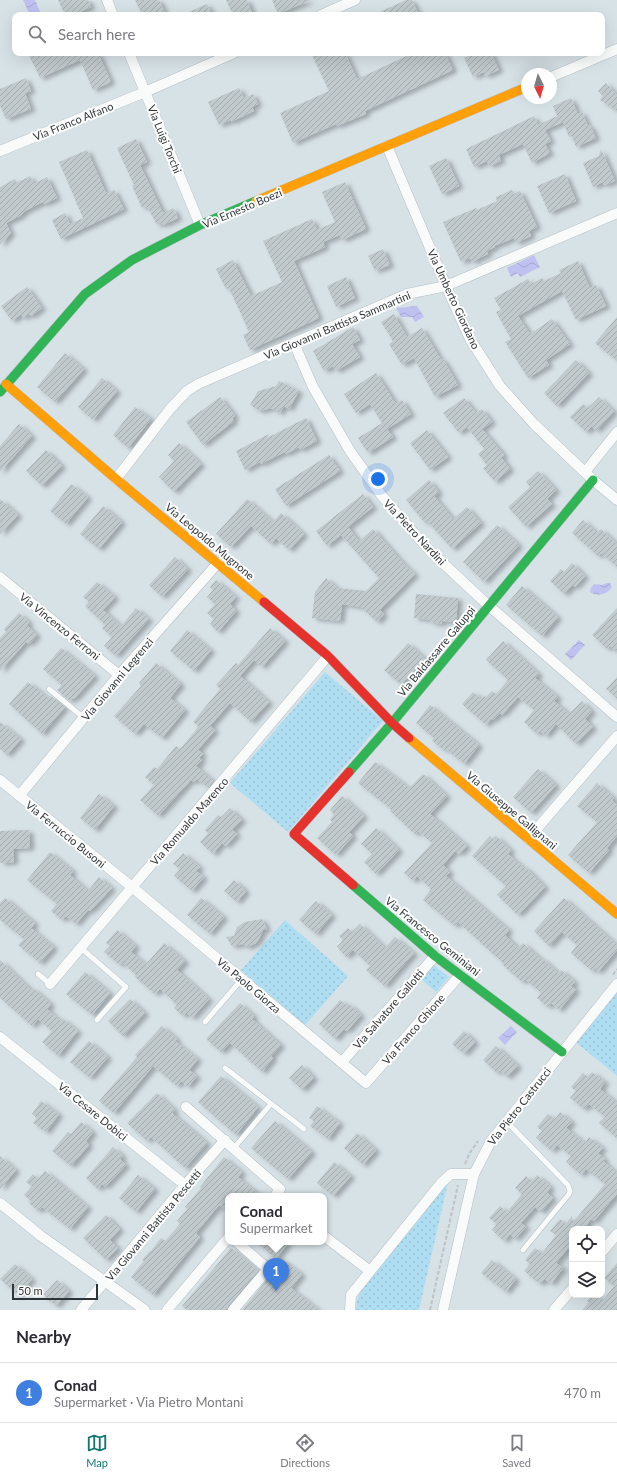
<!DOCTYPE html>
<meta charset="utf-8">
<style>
body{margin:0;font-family:Lato,sans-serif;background:#f2f2f3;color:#2b2b33}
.controls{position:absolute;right:12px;bottom:12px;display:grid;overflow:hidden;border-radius:8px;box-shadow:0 4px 16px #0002}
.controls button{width:36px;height:36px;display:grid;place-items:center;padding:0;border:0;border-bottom:1px solid #e1e1e2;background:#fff;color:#2b2b33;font:20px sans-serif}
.compass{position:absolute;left:521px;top:68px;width:36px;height:36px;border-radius:50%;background:#fff;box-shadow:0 4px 16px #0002;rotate:175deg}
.scale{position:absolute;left:12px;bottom:10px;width:86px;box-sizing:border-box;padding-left:4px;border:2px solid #2e3538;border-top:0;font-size:11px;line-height:14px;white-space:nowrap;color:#2e3538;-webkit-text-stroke:3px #fff;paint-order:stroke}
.you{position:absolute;left:378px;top:479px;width:14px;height:14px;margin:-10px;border:3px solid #fff;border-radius:50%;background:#1a73e8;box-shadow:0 0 0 6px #1a73e833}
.badge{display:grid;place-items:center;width:26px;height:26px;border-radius:50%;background:#0f766e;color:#fff;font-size:13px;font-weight:700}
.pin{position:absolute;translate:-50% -33px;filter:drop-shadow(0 1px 2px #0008)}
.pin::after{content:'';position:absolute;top:21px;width:14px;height:12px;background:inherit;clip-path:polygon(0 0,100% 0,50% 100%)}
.popup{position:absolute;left:225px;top:1193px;width:102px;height:52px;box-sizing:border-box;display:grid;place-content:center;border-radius:8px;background:#fff;filter:drop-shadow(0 1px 3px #0005);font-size:13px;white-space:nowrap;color:#7c7c81}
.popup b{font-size:15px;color:#2b2b33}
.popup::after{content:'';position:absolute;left:50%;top:100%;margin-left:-8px;border:8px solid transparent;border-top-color:#fff}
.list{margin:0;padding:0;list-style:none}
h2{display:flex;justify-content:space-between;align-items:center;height:52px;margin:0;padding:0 16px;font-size:17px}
h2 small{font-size:13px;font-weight:400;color:#7c7c81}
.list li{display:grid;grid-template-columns:26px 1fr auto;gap:12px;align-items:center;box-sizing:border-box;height:60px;padding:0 16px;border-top:1px solid #e1e1e2}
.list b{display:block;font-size:15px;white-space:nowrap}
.list p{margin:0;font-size:13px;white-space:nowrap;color:#7c7c81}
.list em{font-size:13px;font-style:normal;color:#7c7c81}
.icon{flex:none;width:22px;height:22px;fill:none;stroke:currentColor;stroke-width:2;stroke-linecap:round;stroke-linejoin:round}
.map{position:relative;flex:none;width:617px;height:1310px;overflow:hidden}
.search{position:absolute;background:#fff;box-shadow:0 4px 16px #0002;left:12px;right:12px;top:12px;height:44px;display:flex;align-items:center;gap:10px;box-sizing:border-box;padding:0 14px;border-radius:8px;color:#7c7c81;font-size:15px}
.sheet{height:112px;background:#fff}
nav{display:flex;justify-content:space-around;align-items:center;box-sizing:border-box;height:56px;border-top:1px solid #e1e1e2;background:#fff;font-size:11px;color:#7c7c81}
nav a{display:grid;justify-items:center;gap:2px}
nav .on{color:#0f766e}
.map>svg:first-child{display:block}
.grass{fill:url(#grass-dots)}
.water{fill:url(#water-waves)}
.building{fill:url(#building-hatch);filter:url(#shadow)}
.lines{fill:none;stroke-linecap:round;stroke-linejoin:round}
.lane-casing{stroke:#b6bec3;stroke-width:6}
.street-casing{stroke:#b6bec3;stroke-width:11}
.fast-casing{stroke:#b6bec3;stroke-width:10}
.slow-casing{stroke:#b6bec3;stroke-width:10}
.jam-casing{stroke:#b6bec3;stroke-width:10}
.path{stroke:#bfc2c4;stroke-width:2;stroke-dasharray:4 2;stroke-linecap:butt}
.lane{stroke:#f9fbfb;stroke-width:5}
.street{stroke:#f9fbfb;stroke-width:10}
.fast{stroke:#30b455;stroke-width:9}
.slow{stroke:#ff9f0a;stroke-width:9}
.jam{stroke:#e5322d;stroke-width:9}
.labels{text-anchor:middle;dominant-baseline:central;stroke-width:4;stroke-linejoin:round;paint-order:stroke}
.street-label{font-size:11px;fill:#2e3538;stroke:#fff}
</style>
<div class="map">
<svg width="617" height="1310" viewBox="0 0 617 1310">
<defs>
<pattern id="grass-dots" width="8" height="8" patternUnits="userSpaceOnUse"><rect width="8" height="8" fill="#afdef3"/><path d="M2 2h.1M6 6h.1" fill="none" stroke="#97bfd1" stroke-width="1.8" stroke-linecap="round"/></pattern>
<pattern id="water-waves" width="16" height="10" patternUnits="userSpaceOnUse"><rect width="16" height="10" fill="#bfc2f0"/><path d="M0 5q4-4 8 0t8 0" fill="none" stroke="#a4a7cf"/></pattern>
<pattern id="building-hatch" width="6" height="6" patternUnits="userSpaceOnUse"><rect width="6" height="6" fill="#c0c9cc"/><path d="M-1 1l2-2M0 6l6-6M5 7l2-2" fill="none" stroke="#a5adb0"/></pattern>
<filter id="shadow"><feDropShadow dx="4.5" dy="2.5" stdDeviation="2" flood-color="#0004"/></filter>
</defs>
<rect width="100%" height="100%" fill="#d7e2e7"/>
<!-- grass -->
<g class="grass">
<polygon points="325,672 383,721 288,832 230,783"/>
<polygon points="285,920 348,976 305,1025 241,970"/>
<polygon points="434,965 449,977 436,992 422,980"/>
<polygon points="617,985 617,1076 572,1039"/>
<polygon points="448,1182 419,1310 356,1310 357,1300 361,1290"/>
</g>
<!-- water -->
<g class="water">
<polygon points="23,0 35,0 41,14 30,15"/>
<polygon points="534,255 540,267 520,277 518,273 511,277 507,268"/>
<polygon points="417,306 424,317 415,322 412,317 401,317 396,308"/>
<path d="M607 583H610L612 587C607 595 597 597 590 592L591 588 594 584 602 585Z"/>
<polygon points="579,640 585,645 571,660 565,654"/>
<polygon points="511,1026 517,1032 505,1045 498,1038"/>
</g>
<!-- building -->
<g class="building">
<polygon points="58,0 88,0 91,7 73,15 65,15"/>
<polygon points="135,0 159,0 166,15 142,15"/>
<polygon points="226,0 247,0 253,15 233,15"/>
<polygon points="272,0 311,0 278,14"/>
<polygon points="406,0 412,0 419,15 373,15"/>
<polygon points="207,4 212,15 182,15"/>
<polygon points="28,53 98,53 111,82 93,90 80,60 40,78"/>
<polygon points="311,53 345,53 357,79 413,53 445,53 453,70 365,111 366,114 337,126 336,124 293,143 280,113 329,91"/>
<polygon points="475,53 491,53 499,70 485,76 484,72 473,77 464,58"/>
<polygon points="26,78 31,91 25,93 31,109 6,119 0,106 0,89"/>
<polygon points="606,83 617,95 617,111 600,100 603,96 598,91"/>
<polygon points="239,88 244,98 253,94 258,104 252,107 254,111 231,122 231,120 219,125 208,102"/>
<polygon points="571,98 578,114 582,112 588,126 590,125 596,138 576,147 572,136 569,137 563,122 545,130 551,141 545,144 550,153 532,163 523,144 499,155 501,161 489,166 487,161 474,167 466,149 534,116 538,125 557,116 553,106"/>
<polygon points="136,139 147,162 140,165 163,213 173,208 178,218 163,225 162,223 157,225 148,208 147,208 146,206 142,208 132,186 134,185 117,148"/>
<polygon points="601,149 615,181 604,185 603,182 593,187 583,163 599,156"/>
<polygon points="87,150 106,193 114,190 124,209 61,239 52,220 65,213 70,224 83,218 59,162"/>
<polygon points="446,158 459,186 442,194 429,166"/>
<polygon points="565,174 576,201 549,213 537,186"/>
<polygon points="30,176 34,184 47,177 57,198 44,204 43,202 25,211 20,216 6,223 11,233 0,245 0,187 15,179 17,183"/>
<polygon points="345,182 366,229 342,240 340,235 323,242 325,247 294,261 319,318 250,350 243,335 249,332 229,288 226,289 216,269 233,260 251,296 282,282 263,241 312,219 317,230 335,222 322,192"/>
<polygon points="512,190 514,194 520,191 537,227 529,231 531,236 516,243 514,238 494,246 495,247 487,251 488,254 472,262 470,258 461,262 443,222 476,208 477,210 497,201 496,197"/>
<polygon points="383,249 390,265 375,271 368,256"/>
<polygon points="578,261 590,288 596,285 606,306 576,320 562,291 518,316 530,334 552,319 570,344 546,360 549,365 528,378 505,342 511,339 496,312 501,310 494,298 528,279 531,284 542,278 544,281 561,273 559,270"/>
<polygon points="346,277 355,298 336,307 327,286"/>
<polygon points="27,287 42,308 31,316 29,314 23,318 21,314 12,321 1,306"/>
<polygon points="394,314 407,337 422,328 441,360 443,359 458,385 435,397 414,358 402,365 389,344 393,341 381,322"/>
<polygon points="617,317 617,361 595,343"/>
<polygon points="353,327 360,340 352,344 360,357 336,371 333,366 324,371 313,351"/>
<polygon points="65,353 84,369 55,402 37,387"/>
<polygon points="576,360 589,373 557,406 544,393"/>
<polygon points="376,373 396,404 402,400 411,414 387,429 393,437 368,453 358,438 382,423 370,404 356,413 344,394"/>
<polygon points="102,378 117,391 93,420 78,407"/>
<polygon points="279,381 299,391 289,409 284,406 280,413 271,408 260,411 250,405 258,391 276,386"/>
<polygon points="220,397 235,416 232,418 234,421 203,445 186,422"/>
<polygon points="599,397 614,411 596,431 592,426 586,432 570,417 583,404 588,408"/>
<polygon points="464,398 476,413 482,409 492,422 482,429 504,455 501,457 510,469 495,482 483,468 487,465 478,454 484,449 467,427 459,433 443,413"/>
<polygon points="135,407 151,419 128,448 113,435"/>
<polygon points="306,418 317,441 300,450 299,447 286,454 285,452 261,464 260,462 245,470 236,451 269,434 267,438"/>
<polygon points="19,424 32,436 0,472 0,446"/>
<polygon points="427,430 448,457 430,470 410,443"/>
<polygon points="179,443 201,464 174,492 159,477 174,461 168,455"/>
<polygon points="46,450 62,466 42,486 26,471"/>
<polygon points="329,455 340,471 286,506 275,489"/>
<polygon points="538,471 556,490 547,499 552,504 526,527 508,507 530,487 526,482"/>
<polygon points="429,480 439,492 434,496 453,519 467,507 481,523 452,549 427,521 425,523 406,500"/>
<polygon points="71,484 88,497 66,524 50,511"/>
<polygon points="363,494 373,507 348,527 359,541 373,529 404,564 415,574 380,610 384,614 377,622 361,607 342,604 340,621 312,618 315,592 326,578 337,588 366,591 379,578 341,535 327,546 316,531"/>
<polygon points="0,499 18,515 0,534"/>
<polygon points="247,499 273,522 281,513 304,534 289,550 276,538 271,544 251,526 231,547 216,534"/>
<polygon points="103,506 122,522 99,549 80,534"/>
<polygon points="583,520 597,533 601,529 617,544 617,567 601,553 598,556 572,533"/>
<polygon points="497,525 519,545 484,582 463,562"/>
<polygon points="175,557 188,569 162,597 149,585"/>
<polygon points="572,563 585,576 575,587 573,585 564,594 550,581 561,569 564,572"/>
<polygon points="216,580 236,597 230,604 236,611 218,632 210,624 214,619 207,613 215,604 207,597 213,590 210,587"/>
<polygon points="97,582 115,597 103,610 121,626 136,608 149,619 116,656 104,646 112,637 102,628 105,625 85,606 89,602 83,597"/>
<polygon points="522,586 558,617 542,636 506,605"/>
<polygon points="416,594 458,598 456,622 442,621 442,624 430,622 431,620 414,618"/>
<polygon points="617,608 617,653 610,646 607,649 592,635"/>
<polygon points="19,613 29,622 27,625 37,635 29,644 26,642 0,671 0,638 6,632 4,629"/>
<polygon points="270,628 285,641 262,667 254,660 240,676 269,702 251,722 230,703 210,726 215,730 198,750 203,754 199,758 202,760 196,766 213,781 208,788 197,779 194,782 191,780 158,816 140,800 154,785 145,777 154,767 157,769 176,746 180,749 196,730 198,726 193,722 220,689 216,685 236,663 238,665"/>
<polygon points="187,630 211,650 194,671 170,651"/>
<polygon points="503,641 539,674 535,678 558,697 554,701 569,714 582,701 592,711 585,719 593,727 576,744 556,724 546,736 540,731 537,734 524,722 534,710 518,697 502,715 500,713 493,720 491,719 486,725 462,704 473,692 481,699 484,696 486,697 492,691 496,694 508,680 486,660"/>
<polygon points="408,643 425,659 401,685 384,670"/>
<polygon points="61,648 95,676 74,699 73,698 70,701 57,690 62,685 43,669"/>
<polygon points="156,663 181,684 170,698 185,710 162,738 144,724 135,734 114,716 141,686 139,683"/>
<polygon points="617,677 617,699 606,689"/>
<polygon points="28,682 49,699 51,696 65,707 42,734 9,704"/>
<polygon points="430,705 479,745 464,764 446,749 444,750 432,741 434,738 416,723"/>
<polygon points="0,722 21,739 7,755 0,749"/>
<polygon points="375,762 409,788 423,774 447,796 430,814 467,846 459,854 455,851 443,865 450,872 446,876 509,930 505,935 518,948 523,943 542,960 543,959 558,973 561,970 575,982 571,986 576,990 559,1010 551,1003 548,1007 537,998 541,993 525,979 522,982 503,965 504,964 458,922 455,926 423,900 431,889 417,876 413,881 404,873 432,843 418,831 415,834 390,811 391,809 358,783"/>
<polygon points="538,769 556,785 531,813 513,797"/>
<polygon points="597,783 614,798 612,800 617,805 617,836 607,848 609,850 589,873 568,855 597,822 577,806"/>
<polygon points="99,794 114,806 95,830 80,818"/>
<polygon points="342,796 364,816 349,832 353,836 336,855 317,838 332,822 330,819 334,815 330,810"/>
<polygon points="230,808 242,820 232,830 237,834 226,846 222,843 213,854 200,842 208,833 205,830 218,815 221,817"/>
<polygon points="376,828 399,850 376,874 364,862 372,854 361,844"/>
<polygon points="29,830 30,848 13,849 14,862 0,863 0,831"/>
<polygon points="490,836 493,839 496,836 511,850 508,854 524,868 525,867 545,887 518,915 497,895 506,886 472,856"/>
<polygon points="50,852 73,871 70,875 88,891 99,877 112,888 90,911 88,910 76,924 66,916 62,920 51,911 57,904 27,880"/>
<polygon points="183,853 200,867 196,871 204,877 192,891 174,876 180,869 173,864"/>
<polygon points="234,880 246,891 237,902 224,891"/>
<polygon points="5,898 35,923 31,928 54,947 40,963 18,945 24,939 0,920 0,903"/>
<polygon points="201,898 224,917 210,934 187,915"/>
<polygon points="564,898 617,945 617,950 598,972 594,968 592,971 571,953 577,945 562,932 549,946 534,931"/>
<polygon points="316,901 332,915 316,934 299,920"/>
<polygon points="262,919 267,929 263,930 259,939 256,943 247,947 243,944 232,946 226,937 234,936 237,927 245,922"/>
<polygon points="360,924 385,948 395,937 414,953 385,986 366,970 370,966 353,950 346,957 337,947 343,940 339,936 348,928 352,932"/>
<polygon points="117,930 136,946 131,952 146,964 164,943 185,961 177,970 209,999 192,1018 186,1012 183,1016 174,1008 177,1005 160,989 155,994 135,977 136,975 122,962 120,965 104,952 110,946 106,943"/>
<polygon points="0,960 31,990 33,988 51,1004 47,1009 61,1021 63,1019 78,1031 58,1056 42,1042 52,1031 38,1019 32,1026 0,998"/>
<polygon points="85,972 110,993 92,1015 66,994"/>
<polygon points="130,999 145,1013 123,1036 108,1021"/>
<polygon points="340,1000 347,1006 349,1004 361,1015 347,1031 344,1029 335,1039 319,1024"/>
<polygon points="240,1003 254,1016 252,1019 281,1045 271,1056 273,1058 262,1072 230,1043 221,1052 206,1039"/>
<polygon points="162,1026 177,1039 175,1041 198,1059 189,1070 197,1076 188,1087 181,1081 177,1086 153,1066 114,1113 99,1101 137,1057 135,1055"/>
<polygon points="464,1031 475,1042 464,1054 452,1044"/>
<polygon points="89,1041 108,1057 90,1078 70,1062"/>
<polygon points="496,1046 518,1066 507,1077 499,1070 497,1073 483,1060"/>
<polygon points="302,1065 314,1078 302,1090 289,1078"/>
<polygon points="592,1072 605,1082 600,1089 617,1103 617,1138 599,1123 605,1117 589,1104 584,1109 570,1098 576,1091 571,1087 583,1073 588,1077"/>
<polygon points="221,1076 258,1107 236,1135 198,1102"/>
<polygon points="157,1093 175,1110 172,1113 207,1143 185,1168 151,1137 147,1141 127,1123"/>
<polygon points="41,1101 59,1114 46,1132 33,1123 37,1118 32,1114"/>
<polygon points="317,1106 340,1123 328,1139 310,1126 314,1121 309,1118"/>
<polygon points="560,1112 572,1122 566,1128 585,1143 589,1137 603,1148 598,1153 605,1159 603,1161 617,1173 617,1194 594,1221 591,1219 584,1229 572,1229 572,1251 568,1248 556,1263 563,1268 551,1284 545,1279 540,1284 524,1271 530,1264 525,1260 535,1248 542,1253 556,1235 550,1231 560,1219 566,1224 572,1216 572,1219 574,1221 605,1184 586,1169 581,1175 566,1162 571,1156 557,1145 552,1151 536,1138 542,1131 537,1127 548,1114 555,1119"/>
<polygon points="275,1121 312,1152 288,1179 251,1148"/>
<polygon points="81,1122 93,1132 86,1141 89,1145 71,1166 52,1151 68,1132 71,1134"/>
<polygon points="357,1133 376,1150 363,1165 344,1148"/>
<polygon points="113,1147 123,1156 120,1159 126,1165 105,1187 102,1184 98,1189 86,1178"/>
<polygon points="0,1156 16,1170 0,1189"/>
<polygon points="224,1157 242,1172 238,1177 261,1196 228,1196 228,1212 219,1205 196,1233 200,1237 153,1295 131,1277 144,1261 142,1260 150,1251 151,1251 161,1238 165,1241 180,1224 177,1221 187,1209 185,1207 201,1188 200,1187"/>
<polygon points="334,1162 351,1176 333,1196 317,1183"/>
<polygon points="45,1171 88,1207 70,1229 42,1207 38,1211 29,1203 31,1201 24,1195 32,1186 26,1182 33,1174 38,1179"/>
<polygon points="138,1175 155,1189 136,1212 119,1198"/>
<polygon points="537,1175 551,1187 547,1192 553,1198 541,1212 535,1207 521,1223 526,1227 515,1239 510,1234 504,1241 492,1230 497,1224 489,1218 500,1206 507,1212 522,1194 515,1188 526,1176 532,1181"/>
<polygon points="106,1215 120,1229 110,1240 118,1248 106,1260 83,1238"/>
<polygon points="256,1242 289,1242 276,1259"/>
<polygon points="231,1248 258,1271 228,1306 227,1310 187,1310 182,1306"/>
<polygon points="283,1260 302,1274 291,1288 319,1310 242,1310"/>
<polygon points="492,1260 516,1279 506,1292 481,1273"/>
<polygon points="617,1263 617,1310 582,1310 589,1302 587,1301 591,1296 598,1295 603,1300 614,1286 604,1278"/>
<polygon points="15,1264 32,1279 18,1295 0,1279"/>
<polygon points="57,1280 69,1291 56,1306 43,1295"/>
</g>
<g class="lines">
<!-- lane casing -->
<g class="lane-casing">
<g id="lane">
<polyline points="49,689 84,718"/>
<polyline points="81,948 126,987 97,1020"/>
<polyline points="38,974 50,984"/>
<polyline points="205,1022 242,979"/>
<polyline points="225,1068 304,1129"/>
<polyline points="507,1122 568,1185 570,1191 569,1194 523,1250"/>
<polyline points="234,1148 271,1104"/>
</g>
</g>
<!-- street casing -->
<g class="street-casing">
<g id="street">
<polyline points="107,0 113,15"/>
<polyline points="321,15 355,0"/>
<polyline points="129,53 200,225"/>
<polyline points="551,77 617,49"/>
<polyline points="387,146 446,286 470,339 500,386 534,424 593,480 617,500"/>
<polyline points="0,151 145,92 234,53"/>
<polyline points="294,343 313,387 350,451 382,496 430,551 489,606 617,717"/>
<polyline points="585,472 617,432"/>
<polyline points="116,479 170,409 187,391 198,384 407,294 446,286 617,213"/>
<polyline points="0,577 119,675"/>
<polyline points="0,780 132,887 366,1083 460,975"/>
<polyline points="19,796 119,675 218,563"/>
<polyline points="528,839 617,736"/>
<polyline points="50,984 328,656"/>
<polyline points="0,1037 185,1185"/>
<polyline points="342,1062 435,956"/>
<polyline points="186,1107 280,1189 275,1196"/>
<polyline points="0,1203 41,1236 145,1310"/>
<polyline points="324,1236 370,1271"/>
<polyline points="602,1252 617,1234"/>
<polyline points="81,1310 185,1185 225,1140"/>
<polyline points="167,1310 228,1238"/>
<polyline points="233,1310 268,1269 237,1242"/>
<polyline points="350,1310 351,1295 442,1182 451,1174 474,1174"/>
<polyline points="443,1310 474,1174 491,1141 617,984"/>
<polyline points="554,1310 572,1289"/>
</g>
</g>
<!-- fast casing -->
<g class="fast-casing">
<g id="fast">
<polyline points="0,392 85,294 132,260 200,225 256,201"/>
<polyline points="349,772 392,723 593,480"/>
<polyline points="353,885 435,956 562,1052"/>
</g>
</g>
<!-- slow casing -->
<g class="slow-casing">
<g id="slow">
<polyline points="256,201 527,87"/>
<polyline points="6,384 116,479 264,602"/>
<polyline points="409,738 617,914"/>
</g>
</g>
<!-- jam casing -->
<g class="jam-casing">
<g id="jam">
<polyline points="264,602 328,656 392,723 409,738"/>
<polyline points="349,772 294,834 353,885"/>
</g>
</g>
<!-- path -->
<g class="path">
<polyline points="613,975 617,969"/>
<polyline points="465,1164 469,1154 478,1141"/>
<polyline points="430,1310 458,1185"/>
</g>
<!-- lane -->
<use href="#lane" class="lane"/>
<!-- street -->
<use href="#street" class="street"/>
<!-- fast -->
<use href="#fast" class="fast"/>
<!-- slow -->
<use href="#slow" class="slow"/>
<!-- jam -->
<use href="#jam" class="jam"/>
</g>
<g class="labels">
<!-- street labels -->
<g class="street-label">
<text transform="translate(73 121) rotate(-22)">Via Franco Alfano</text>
<text transform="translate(165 139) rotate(68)">Via Luigi Torchi</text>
<text transform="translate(242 208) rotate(-23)">Via Ernesto Boezi</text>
<text transform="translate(454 299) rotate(65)">Via Umberto Giordano</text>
<text transform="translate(337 325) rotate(-23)">Via Giovanni Battista Sammartini</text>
<text transform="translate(415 532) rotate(47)">Via Pietro Nardini</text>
<text transform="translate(210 541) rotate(40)">Via Leopoldo Mugnone</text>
<text transform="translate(60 626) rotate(39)">Via Vincenzo Ferroni</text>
<text transform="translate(436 651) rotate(-50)">Via Baldassarre Galuppi</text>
<text transform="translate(117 679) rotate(-50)">Via Giovanni Legrenzi</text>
<text transform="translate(512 810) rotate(40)">Via Giuseppe Gallignani</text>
<text transform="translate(189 821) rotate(-49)">Via Romualdo Marenco</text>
<text transform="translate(66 834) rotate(39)">Via Ferruccio Busoni</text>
<text transform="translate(433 936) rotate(39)">Via Francesco Geminiani</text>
<text transform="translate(249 985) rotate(40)">Via Paolo Giorza</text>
<text transform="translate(388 1009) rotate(-49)">Via Salvatore Gallotti</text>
<text transform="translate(413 1029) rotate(-49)">Via Franco Ghione</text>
<text transform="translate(519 1106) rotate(-52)">Via Pietro Castrucci</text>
<text transform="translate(93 1111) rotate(39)">Via Cesare Dobici</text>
<text transform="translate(153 1225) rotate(-50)">Via Giovanni Battista Pescetti</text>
</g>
</g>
</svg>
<div class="controls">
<button><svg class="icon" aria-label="locate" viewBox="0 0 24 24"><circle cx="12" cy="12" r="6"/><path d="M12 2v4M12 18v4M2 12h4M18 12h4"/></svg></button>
<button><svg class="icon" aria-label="layers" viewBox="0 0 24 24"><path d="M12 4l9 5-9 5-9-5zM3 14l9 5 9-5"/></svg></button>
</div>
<svg class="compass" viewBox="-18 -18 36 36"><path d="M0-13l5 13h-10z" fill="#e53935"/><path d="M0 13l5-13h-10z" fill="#7c7c81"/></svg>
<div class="scale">50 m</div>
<div class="you"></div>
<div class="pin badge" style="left:276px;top:1291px;background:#3f7fe0">1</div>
<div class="popup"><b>Conad</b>Supermarket</div>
<div class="search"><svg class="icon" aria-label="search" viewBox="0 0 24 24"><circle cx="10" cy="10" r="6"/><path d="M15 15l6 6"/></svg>Search here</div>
</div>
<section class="sheet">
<h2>Nearby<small></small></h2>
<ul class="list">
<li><span class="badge" style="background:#3f7fe0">1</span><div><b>Conad</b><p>Supermarket · Via Pietro Montani</p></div><em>470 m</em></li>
</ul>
</section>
<nav>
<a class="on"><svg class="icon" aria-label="map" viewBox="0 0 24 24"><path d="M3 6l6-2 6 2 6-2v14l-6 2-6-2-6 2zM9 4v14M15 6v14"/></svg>Map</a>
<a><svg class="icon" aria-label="directions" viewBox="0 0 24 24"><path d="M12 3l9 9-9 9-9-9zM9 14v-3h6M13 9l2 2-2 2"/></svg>Directions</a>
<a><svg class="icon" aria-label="saved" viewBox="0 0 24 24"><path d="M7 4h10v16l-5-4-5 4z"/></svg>Saved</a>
</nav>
